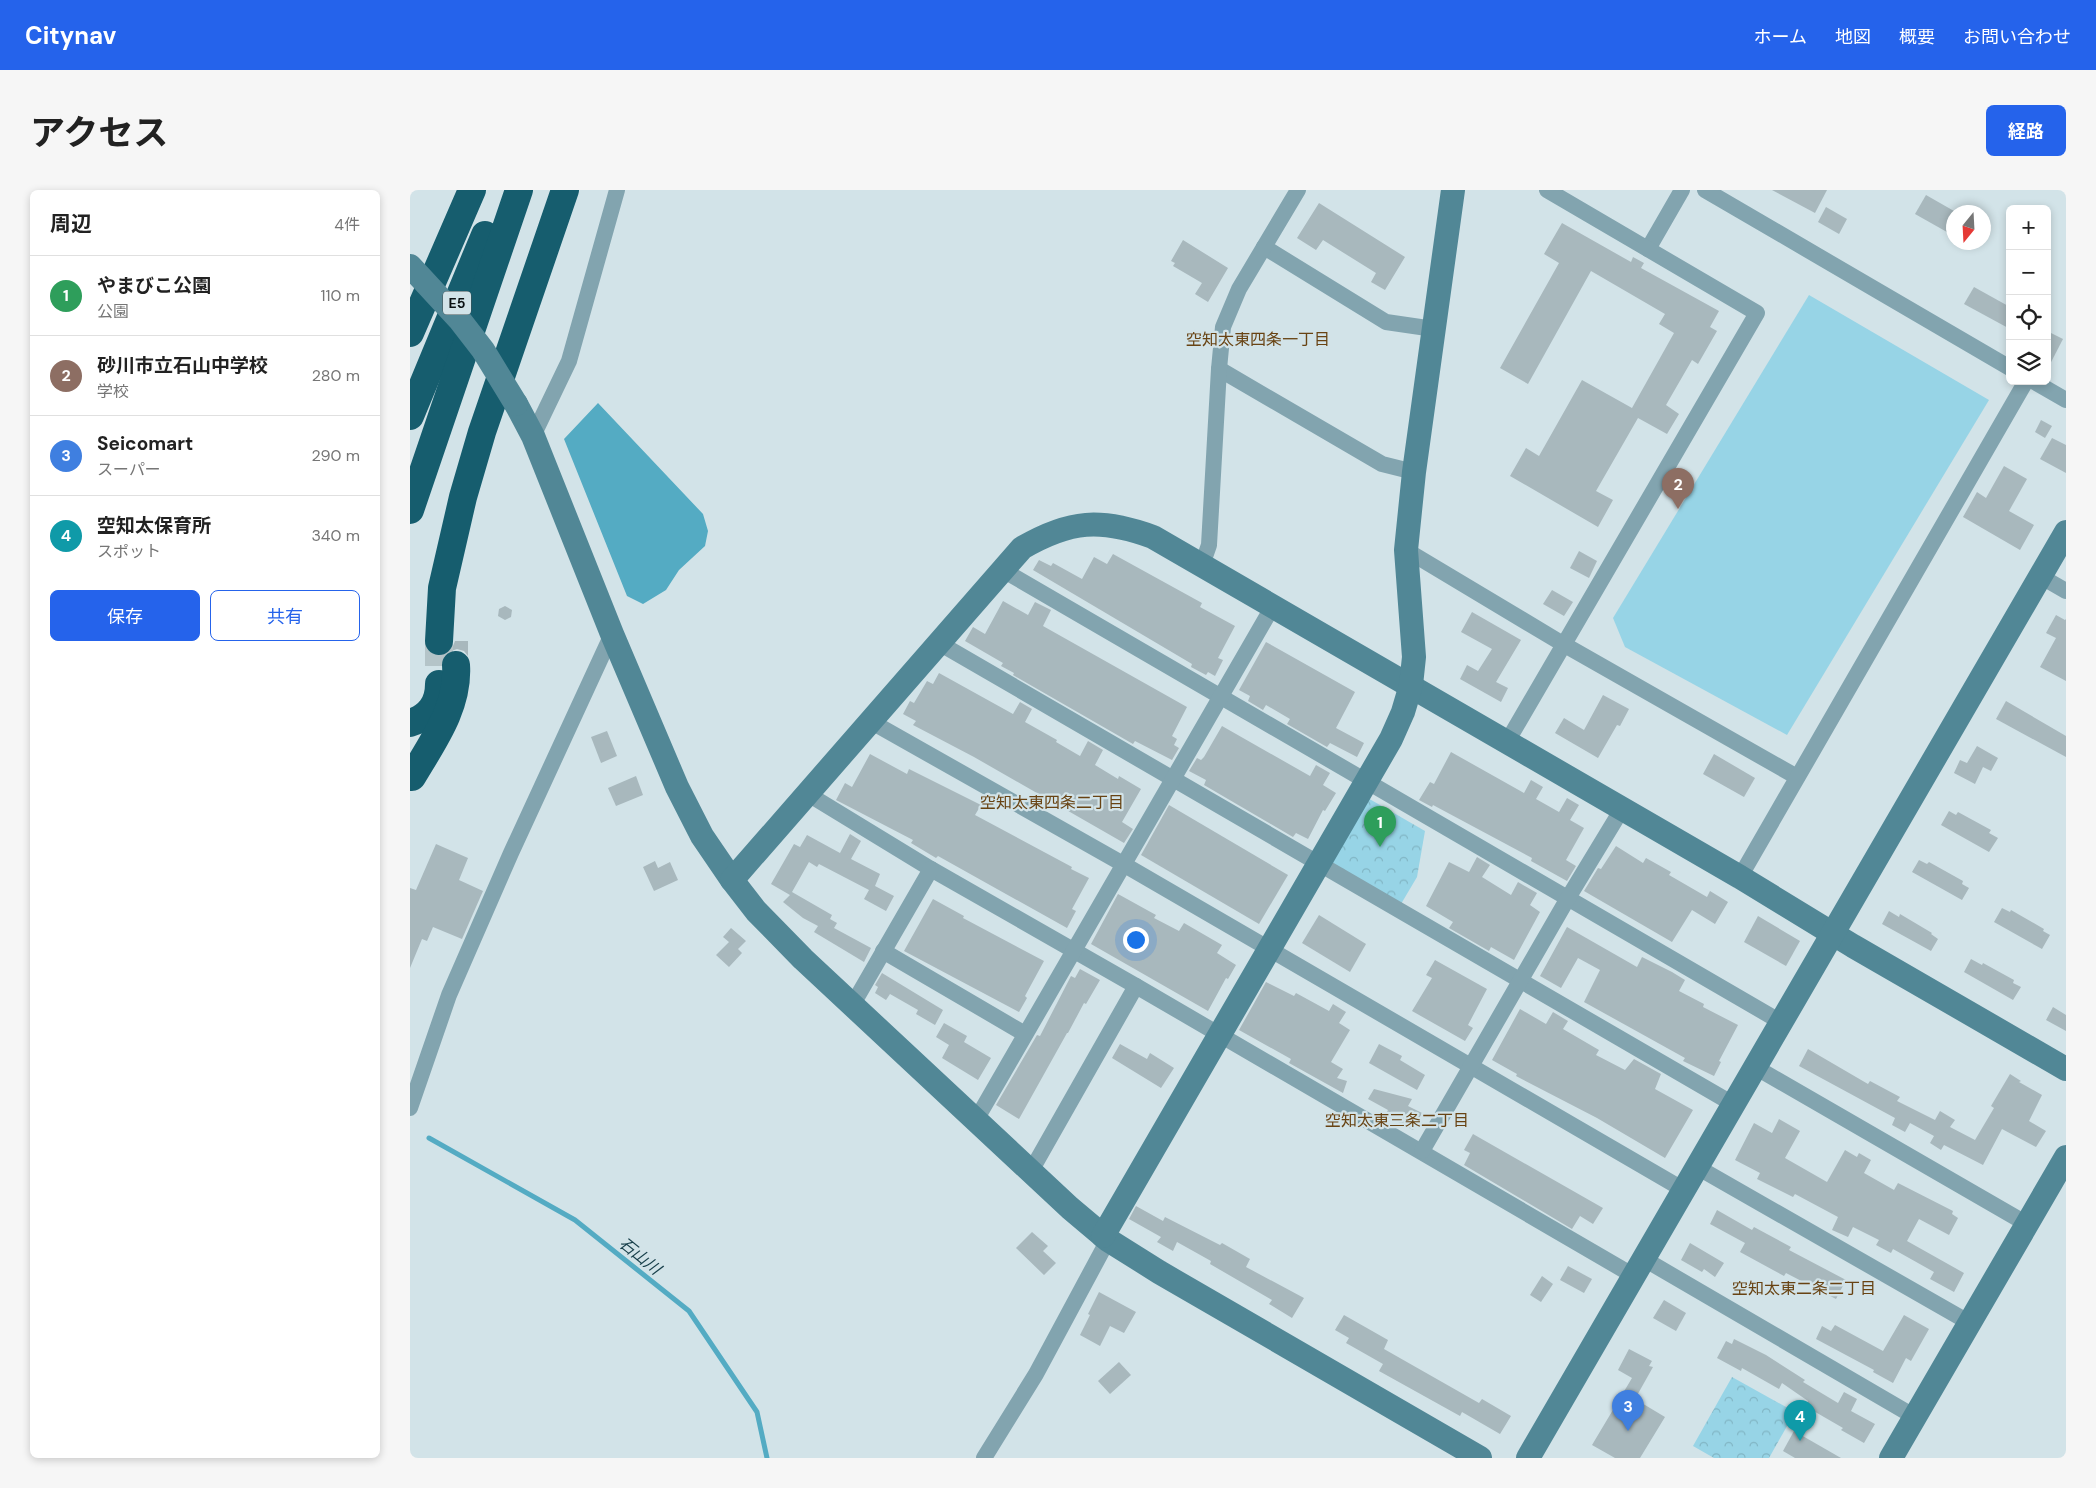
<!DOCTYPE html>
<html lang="ja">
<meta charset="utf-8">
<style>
body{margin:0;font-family:"DM Sans","Noto Sans JP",sans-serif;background:#f6f6f6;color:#222}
.controls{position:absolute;right:15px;top:15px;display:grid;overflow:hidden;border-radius:8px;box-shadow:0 2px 8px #0003}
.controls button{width:45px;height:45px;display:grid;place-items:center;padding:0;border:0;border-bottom:1px solid #e0e0e0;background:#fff;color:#222;font:25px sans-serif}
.compass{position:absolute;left:1536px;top:15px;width:45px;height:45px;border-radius:50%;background:#fff;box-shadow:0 2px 8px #0003;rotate:198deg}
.you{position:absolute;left:725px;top:749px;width:18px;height:18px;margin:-12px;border:4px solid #fff;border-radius:50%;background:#1a73e8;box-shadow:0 0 0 8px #1a73e833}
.badge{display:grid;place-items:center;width:32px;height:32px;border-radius:50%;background:#2563eb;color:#fff;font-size:16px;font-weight:700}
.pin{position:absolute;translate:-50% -41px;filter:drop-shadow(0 1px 2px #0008)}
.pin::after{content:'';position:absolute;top:26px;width:18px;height:15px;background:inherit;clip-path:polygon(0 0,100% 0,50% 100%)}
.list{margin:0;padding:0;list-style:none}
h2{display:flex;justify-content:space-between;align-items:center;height:65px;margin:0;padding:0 20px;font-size:21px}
h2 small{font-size:16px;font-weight:400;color:#767676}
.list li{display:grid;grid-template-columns:32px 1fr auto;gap:15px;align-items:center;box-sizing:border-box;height:80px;padding:0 20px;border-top:1px solid #e0e0e0}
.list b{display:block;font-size:19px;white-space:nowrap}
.list p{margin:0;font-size:16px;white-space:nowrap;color:#767676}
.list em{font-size:16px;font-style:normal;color:#767676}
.actions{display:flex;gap:10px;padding:15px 20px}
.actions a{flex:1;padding:11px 0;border:1px solid #2563eb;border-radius:8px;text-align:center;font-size:18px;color:#2563eb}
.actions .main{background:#2563eb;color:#fff}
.icon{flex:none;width:28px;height:28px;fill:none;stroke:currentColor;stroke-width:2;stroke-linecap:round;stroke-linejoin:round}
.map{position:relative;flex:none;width:1656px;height:1268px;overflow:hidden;border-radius:8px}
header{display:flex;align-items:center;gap:30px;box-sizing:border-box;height:70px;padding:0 25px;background:#2563eb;color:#fff}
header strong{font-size:24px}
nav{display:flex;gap:28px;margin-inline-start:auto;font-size:18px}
.intro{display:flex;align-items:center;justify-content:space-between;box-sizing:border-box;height:120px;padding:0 30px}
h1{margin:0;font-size:35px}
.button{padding:12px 22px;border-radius:8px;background:#2563eb;color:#fff;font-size:18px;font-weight:700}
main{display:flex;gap:30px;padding:0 30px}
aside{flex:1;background:#fff;border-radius:8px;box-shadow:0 2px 8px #0003}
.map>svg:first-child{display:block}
.park{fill:url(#park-crowns)}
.pitch{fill:#97d4e6}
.water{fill:#54abc3}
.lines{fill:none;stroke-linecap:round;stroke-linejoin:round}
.stream{stroke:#54abc3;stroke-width:5}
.building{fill:#a8b8bd}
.highway-tunnel{stroke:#b4c4c8;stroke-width:28;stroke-dasharray:28 14;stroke-linecap:butt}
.street{stroke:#82a4af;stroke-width:16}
.secondary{stroke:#518796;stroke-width:24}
.highway{stroke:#165d6e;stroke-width:28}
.secondary-bridge{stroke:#518796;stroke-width:24}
.labels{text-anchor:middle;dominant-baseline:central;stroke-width:4.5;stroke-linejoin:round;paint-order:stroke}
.shield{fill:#d2e3e8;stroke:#475053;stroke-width:1}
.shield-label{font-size:14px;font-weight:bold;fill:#0b1113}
.neighbourhood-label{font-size:16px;fill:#684313;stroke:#d2e3e8}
.water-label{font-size:16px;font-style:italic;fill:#163e49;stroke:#d2e3e8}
</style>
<header>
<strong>Citynav</strong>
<nav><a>ホーム</a><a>地図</a><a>概要</a><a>お問い合わせ</a></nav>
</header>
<div class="intro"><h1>アクセス</h1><a class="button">経路</a></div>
<main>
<aside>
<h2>周辺<small>4件</small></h2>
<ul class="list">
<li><span class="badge" style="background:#2e9e5b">1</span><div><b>やまびこ公園</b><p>公園</p></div><em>110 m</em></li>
<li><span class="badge" style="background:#8d6e63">2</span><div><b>砂川市立石山中学校</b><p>学校</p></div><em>280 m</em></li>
<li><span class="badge" style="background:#3f7fe0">3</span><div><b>Seicomart</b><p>スーパー</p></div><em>290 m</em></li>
<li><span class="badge" style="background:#0f9aa8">4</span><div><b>空知太保育所</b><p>スポット</p></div><em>340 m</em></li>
</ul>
<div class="actions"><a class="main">保存</a><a>共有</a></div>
</aside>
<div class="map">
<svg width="1656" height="1268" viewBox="0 0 1656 1268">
<defs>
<pattern id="park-crowns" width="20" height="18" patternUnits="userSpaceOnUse" patternTransform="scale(1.25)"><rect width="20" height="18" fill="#97d4e6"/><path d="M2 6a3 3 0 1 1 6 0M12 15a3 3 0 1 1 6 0" fill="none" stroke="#81b5c4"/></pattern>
</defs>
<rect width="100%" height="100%" fill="#d2e3e8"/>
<!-- park -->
<g class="park">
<polygon points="956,607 1015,641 1007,687 991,714 919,672"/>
<polygon points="1322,1187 1385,1222 1359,1268 1304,1268 1283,1256"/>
</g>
<!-- pitch -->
<polygon class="pitch" points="1399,105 1579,210 1377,545 1215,457 1203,428"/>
<!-- water -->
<polygon class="water" points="188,213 293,324 298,341 295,356 269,380 256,400 233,414 217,406 154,249"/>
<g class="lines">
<!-- stream -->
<polyline class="stream" points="19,948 165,1030 279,1121 347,1222 357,1268"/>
</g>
<!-- building -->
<g class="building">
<polygon points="1362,0 1417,0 1405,23"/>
<polygon points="1516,5 1544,21 1544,46 1505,24"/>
<polygon points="909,13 995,67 975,100 961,92 966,83 913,50 906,60 887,48"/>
<polygon points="1416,17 1437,29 1429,44 1408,32"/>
<polygon points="1152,33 1221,72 1223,67 1234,73 1231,78 1309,121 1300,137 1307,141 1288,174 1282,170 1256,215 1269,224 1257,244 1228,228 1186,301 1203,310 1188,337 1100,286 1116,258 1129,266 1172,190 1222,218 1264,143 1249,134 1255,124 1181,81 1118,194 1090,178 1149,73 1134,64"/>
<polygon points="773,50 818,78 798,112 785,104 792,93 763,76 765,73 761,71"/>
<polygon points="1564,97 1600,117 1600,139 1554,114"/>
<polygon points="1637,141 1653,149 1637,180"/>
<polygon points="1631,230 1642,236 1635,248 1625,242"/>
<polygon points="1642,248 1656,255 1656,283 1630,269"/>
<polygon points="1594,276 1617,289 1599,321 1624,335 1610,360 1553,327 1567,302 1576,308"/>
<polygon points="1169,361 1187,371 1179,388 1160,378"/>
<polygon points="703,364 792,413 790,417 825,436 808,468 813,470 805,486 798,482 796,485 781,477 782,474 623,380 629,370 641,376 643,373 672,389 684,367 697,374"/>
<polygon points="1142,400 1163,412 1154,426 1133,414"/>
<polygon points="593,411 618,425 625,412 641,420 633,436 777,517 762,546 767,549 764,555 769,558 762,570 725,551 723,554 603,485 604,483 591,476 593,473 555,451 563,437 575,444"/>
<polygon points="95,416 102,420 101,427 95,430 88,426 89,419"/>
<polygon points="1062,422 1111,450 1086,492 1098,498 1091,512 1050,489 1057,475 1068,481 1082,459 1051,442"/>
<polygon points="1646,425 1655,430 1656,429 1656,491 1630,477 1646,448 1636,443"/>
<polygon points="45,451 58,451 58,466 54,461 47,459 41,461"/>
<polygon points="856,452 945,502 926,538 954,553 947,567 920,553 917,557 877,534 880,529 856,515 853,520 838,511 840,506 829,500"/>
<polygon points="529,483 603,524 610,512 622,519 615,532 647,550 646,552 670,566 678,551 693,560 685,575 708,589 709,586 731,599 712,632 723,639 714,653 564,567 503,535 506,531 493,524 500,511 504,513 517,491 523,494"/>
<polygon points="1193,505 1219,519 1210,536 1207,535 1188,568 1145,543 1154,528 1174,540"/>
<polygon points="1596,511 1656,546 1656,567 1586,529"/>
<polygon points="812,536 900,586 906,575 920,583 913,595 926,603 915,621 913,620 898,649 886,643 883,647 794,595 796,590 779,581 787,568 791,570 794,567"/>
<polygon points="197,541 207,566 191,573 181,547"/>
<polygon points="1567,556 1588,568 1581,581 1573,577 1565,594 1544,583 1550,570 1557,573"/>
<polygon points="1041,562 1114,603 1121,590 1133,597 1126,609 1149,622 1157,608 1169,615 1160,630 1174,638 1156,670 1166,676 1157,691 1121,671 1122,668 1023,615 1022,617 1009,610 1020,592 1024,594"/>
<polygon points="460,564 497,584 499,579 571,615 565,625 662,677 661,679 679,688 662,719 666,721 657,738 528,666 526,668 501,653 503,650 426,610 435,593 442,597"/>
<polygon points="1304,564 1345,588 1334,607 1293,584"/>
<polygon points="226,586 233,605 206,616 198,598"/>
<polygon points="759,615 878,685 849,734 731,665"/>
<polygon points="1539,621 1546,625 1548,622 1581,640 1579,643 1588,648 1579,662 1531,635"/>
<polygon points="440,644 451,651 441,669 470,684 465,696 484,706 476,721 454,709 459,700 409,674 407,677 399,672 382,702 422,725 420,729 427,733 424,738 461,758 454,772 404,742 408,736 393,728 373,712 380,705 361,694 384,654 390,657 397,645 430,663"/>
<polygon points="26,654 58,668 49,690 73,701 52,749 23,737 17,751 12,749 0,778 0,698 6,700"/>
<polygon points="1206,656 1233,673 1236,668 1261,682 1259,685 1297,707 1300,701 1318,712 1305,734 1282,720 1262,752 1174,701 1188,678 1191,679"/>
<polygon points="1067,667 1080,675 1072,687 1101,705 1108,692 1127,703 1120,715 1130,722 1104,770 1081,757 1079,761 1039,738 1043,732 1016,716 1039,672 1059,682"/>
<polygon points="1509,670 1517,674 1519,672 1553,691 1552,694 1559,698 1552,710 1502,682"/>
<polygon points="245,671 248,678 260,672 268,690 244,701 233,677"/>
<polygon points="708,704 746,725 744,728 769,741 774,733 812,755 807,763 826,775 818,789 816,788 798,821 681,754"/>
<polygon points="523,709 554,726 553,728 634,771 615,806 617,808 609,822 494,761"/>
<polygon points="1592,718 1600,722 1601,720 1634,739 1633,741 1640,745 1632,759 1584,732"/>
<polygon points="1479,721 1489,727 1490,724 1522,743 1521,744 1528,749 1521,761 1472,734"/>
<polygon points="909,725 956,754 940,782 892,753"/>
<polygon points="1348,726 1390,751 1376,776 1334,752"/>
<polygon points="1157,737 1227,777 1232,767 1262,782 1275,790 1269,801 1294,814 1293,817 1328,835 1309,871 1311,872 1304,886 1273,871 1275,868 1174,812 1190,780 1168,768 1151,798 1130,786"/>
<polygon points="321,738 336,751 328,759 332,763 319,777 306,765 319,752 313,747"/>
<polygon points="1561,769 1572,775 1573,773 1604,790 1603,793 1611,797 1603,810 1554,782"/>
<polygon points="1025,770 1077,799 1058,835 1063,838 1055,851 1002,821 1022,788 1016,785"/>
<polygon points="670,779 690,790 676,814 674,813 658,843 657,843 609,929 586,915 627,845 630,846 661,786 665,788"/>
<polygon points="472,783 533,820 525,835 506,824 508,820 480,804 476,810 465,803 468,797 465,795"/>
<polygon points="856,792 884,806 886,803 919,821 923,814 936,822 929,833 940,840 921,872 933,879 927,888 937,891 933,903 879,873 881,869 829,840"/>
<polygon points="1643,817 1656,825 1656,841 1636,830"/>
<polygon points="1110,819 1136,834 1143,822 1158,831 1153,839 1189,860 1186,865 1215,880 1224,869 1251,884 1245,899 1283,920 1255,968 1187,928 1106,886 1107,884 1082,870"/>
<polygon points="534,833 557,846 554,852 581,868 568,890 532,868 539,855 526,847"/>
<polygon points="710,854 737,869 740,863 764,878 751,898 702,868"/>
<polygon points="969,854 992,866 990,870 1015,885 1007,900 959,873"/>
<polygon points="1398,859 1458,894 1460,891 1490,907 1487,911 1525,930 1530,921 1545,930 1540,937 1565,950 1584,918 1581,916 1600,884 1611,891 1609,892 1632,905 1619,931 1636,941 1626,957 1592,939 1573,975 1534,955 1531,960 1520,953 1524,946 1500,933 1495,942 1482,935 1485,928 1389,876"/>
<polygon points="964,899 1002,909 998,916 1012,923 1003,940 975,925 978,920 958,909"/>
<polygon points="1369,929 1390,941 1375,968 1417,992 1435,960 1447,967 1449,963 1461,970 1454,983 1484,1000 1488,993 1543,1021 1542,1024 1548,1028 1539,1045 1509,1029 1497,1051 1554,1083 1544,1102 1520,1089 1524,1082 1483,1059 1481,1063 1466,1055 1469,1050 1443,1037 1438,1047 1422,1040 1428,1027 1385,1004 1383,1007 1347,989 1350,983 1325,970 1344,933 1362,943"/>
<polygon points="1063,944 1193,1018 1183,1034 1170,1026 1162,1039 1054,975 1060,963 1054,960"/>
<polygon points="726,1016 753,1031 755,1027 810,1055 812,1053 840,1069 836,1077 894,1108 882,1128 859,1114 862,1110 800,1074 801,1071 767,1052 763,1061 747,1052 751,1047 719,1029"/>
<polygon points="1307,1020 1342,1040 1344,1037 1381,1057 1379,1060 1436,1090 1426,1109 1376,1083 1374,1086 1330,1062 1335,1053 1300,1034"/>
<polygon points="622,1042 638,1056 633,1061 646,1073 634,1085 606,1058"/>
<polygon points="1280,1053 1314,1073 1305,1087 1294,1079 1292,1082 1271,1070"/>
<polygon points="1158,1076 1182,1089 1174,1103 1150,1090"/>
<polygon points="1132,1086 1143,1094 1131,1112 1120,1105"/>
<polygon points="689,1102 726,1122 714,1143 700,1136 690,1156 670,1145 680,1125 678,1124"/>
<polygon points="1254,1110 1276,1123 1266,1141 1243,1128"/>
<polygon points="934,1125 978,1150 974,1159 1069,1213 1072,1209 1101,1226 1090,1244 1052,1222 1050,1226 969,1181 973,1174 936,1153 939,1148 925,1140"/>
<polygon points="1494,1125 1519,1139 1501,1171 1496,1168 1483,1193 1463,1182 1464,1180 1406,1149 1412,1136 1421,1141 1425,1135 1473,1161"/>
<polygon points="1324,1149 1356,1165 1395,1190 1393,1192 1428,1213 1434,1202 1447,1209 1441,1221 1465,1234 1454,1253 1431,1240 1433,1238 1395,1216 1398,1211 1372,1193 1369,1199 1332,1178 1331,1181 1307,1168 1316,1151 1322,1154"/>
<polygon points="1219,1159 1242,1171 1239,1176 1243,1177 1225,1209 1255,1227 1230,1268 1205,1268 1182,1255 1222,1188 1208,1180"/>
<polygon points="709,1172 721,1185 700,1204 688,1191"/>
<polygon points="1384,1241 1431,1268 1385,1268 1373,1261"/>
</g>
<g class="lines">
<!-- highway-tunnel -->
<polyline class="highway-tunnel" points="29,451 29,476"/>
<!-- street -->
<g class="street">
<polyline points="1295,0 1600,178"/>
<polyline points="854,57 976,132 1024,139"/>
<polyline points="1238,59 1272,0"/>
<polyline points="809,179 972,274 1004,282"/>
<polyline points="1623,191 1656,210"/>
<polyline points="123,246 159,171 207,0"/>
<polyline points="996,360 1153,454 1387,587"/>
<polyline points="792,375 799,355 809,179 813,137 829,99 888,0"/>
<polyline points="591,379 1371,832"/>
<polyline points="1630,386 1656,401"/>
<polyline points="529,453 1323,914"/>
<polyline points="460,531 713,674 1274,1000"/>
<polyline points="1097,552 1347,123 1137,0"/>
<polyline points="398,604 521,679 726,796 1224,1086"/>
<polyline points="1330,687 1616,191"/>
<polyline points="473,761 615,844"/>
<polyline points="443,814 521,679"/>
<polyline points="1345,877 1617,1034"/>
<polyline points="0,918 39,805 101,663 202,444"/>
<polyline points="566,930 863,416"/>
<polyline points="1012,961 1158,708 1212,619"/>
<polyline points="1287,977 1560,1133"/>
<polyline points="621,981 726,796"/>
<polyline points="1234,1069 1505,1227"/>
<polyline points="574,1268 626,1184 698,1050"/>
</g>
<!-- secondary -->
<g class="secondary">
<polyline points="106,214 123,246 202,444 267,597 292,646 322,690 346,721 393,769 660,1018 698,1050 749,1082 1070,1268"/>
<path d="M322 690 612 358C660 330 691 328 743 347L1330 687 1443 756 1656 879"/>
<polyline points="693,1046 981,549 993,522 1001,495 1004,467 996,360 1004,282 1043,0"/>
<polyline points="1118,1268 1656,342"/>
<polyline points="1481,1268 1656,967"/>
</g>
<!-- highway -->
<g class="highway">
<polyline points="0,143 62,0"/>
<polyline points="0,226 75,45"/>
<polyline points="0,320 109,0"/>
<polyline points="29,451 32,398 53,307 72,242 155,0"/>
<path d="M0 533C19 527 29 514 29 494"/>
<path d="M2 587C22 553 49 517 46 475"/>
</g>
<!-- secondary-bridge -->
<polyline class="secondary-bridge" points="0,76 49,129 73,160 106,214"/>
</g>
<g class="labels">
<!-- shield labels -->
<rect class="shield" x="33" y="101.5" width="28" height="23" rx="4"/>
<g class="shield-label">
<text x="47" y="113">E5</text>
</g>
<!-- neighbourhood labels -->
<g class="neighbourhood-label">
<text x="848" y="149">空知太東四条一丁目</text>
<text x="642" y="612">空知太東四条二丁目</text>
<text x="987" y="930">空知太東三条二丁目</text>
<text x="1394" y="1098">空知太東二条二丁目</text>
</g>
<!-- water labels -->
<g class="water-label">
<text transform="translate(230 1066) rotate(39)">石山川</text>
</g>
</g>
</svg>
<div class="controls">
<button>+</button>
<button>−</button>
<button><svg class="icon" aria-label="locate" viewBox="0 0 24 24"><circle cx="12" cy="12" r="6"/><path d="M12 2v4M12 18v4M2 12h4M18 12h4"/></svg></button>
<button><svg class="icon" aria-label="layers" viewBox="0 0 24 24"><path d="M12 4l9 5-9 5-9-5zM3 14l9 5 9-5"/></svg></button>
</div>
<svg class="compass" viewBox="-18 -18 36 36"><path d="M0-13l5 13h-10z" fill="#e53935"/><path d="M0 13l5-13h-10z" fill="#767676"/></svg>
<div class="you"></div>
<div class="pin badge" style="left:970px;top:657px;background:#2e9e5b">1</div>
<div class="pin badge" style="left:1268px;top:319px;background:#8d6e63">2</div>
<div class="pin badge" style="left:1218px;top:1241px;background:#3f7fe0">3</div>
<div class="pin badge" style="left:1390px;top:1251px;background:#0f9aa8">4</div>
</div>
</main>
